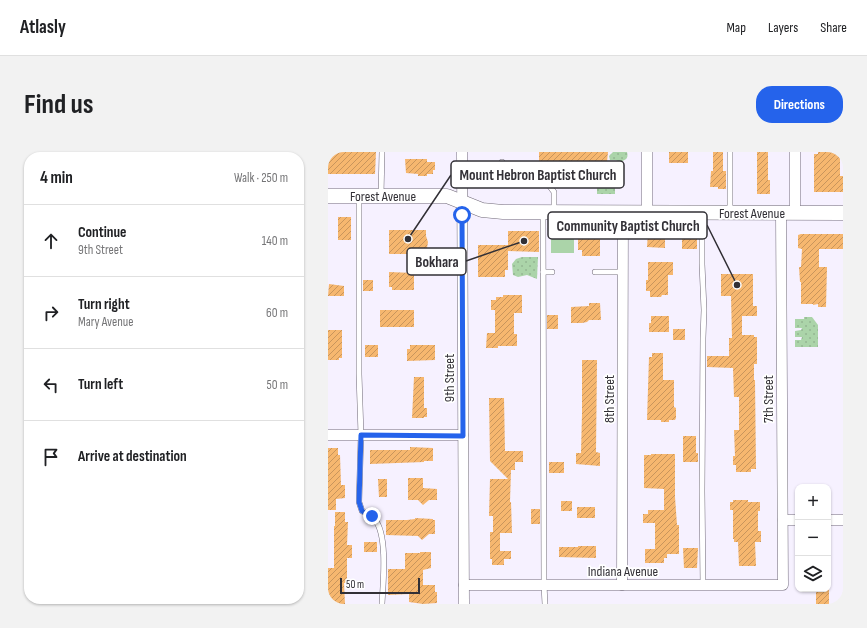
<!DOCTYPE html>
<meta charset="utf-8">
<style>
body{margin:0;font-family:"Sofia Sans Condensed",sans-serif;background:#f2f2f2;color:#202124}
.controls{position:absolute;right:12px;bottom:12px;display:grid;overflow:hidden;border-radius:8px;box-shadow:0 1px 3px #0004}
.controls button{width:36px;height:36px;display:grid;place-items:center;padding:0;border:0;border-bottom:1px solid #e0e0e0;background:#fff;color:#202124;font:20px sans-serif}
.scale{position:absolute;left:12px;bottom:10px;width:80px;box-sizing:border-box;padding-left:4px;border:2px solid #323036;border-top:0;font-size:11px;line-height:14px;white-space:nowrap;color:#323036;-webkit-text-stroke:3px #fff;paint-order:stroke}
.stop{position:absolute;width:12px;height:12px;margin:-9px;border:3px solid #2563eb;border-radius:50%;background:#fff}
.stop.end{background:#2563eb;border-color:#fff;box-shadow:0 1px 4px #0008}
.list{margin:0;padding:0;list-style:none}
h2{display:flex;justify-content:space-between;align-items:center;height:52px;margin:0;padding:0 16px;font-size:17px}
h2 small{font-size:13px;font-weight:400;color:#757577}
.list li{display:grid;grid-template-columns:26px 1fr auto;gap:12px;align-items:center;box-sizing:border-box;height:72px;padding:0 16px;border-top:1px solid #e0e0e0}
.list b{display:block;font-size:15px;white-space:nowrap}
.list p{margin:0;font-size:13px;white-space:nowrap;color:#757577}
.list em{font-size:13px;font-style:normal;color:#757577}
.icon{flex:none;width:22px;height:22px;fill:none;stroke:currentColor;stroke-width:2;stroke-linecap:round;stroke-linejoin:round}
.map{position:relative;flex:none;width:515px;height:452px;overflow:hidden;border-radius:16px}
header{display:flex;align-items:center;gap:24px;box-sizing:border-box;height:56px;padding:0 20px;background:#fff;border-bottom:1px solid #e0e0e0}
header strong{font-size:19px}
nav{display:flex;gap:22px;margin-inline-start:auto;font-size:14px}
.intro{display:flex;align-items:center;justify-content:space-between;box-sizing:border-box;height:96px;padding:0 24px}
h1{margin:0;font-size:28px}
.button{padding:10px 18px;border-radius:16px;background:#2563eb;color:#fff;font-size:14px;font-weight:700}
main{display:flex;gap:24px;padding:0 24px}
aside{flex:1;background:#fff;border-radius:16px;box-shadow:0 1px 3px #0004}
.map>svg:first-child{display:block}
.park{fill:url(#park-dots)}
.pitch{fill:#abd4a9}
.building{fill:url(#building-hatch)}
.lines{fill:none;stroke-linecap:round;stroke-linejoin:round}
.lane-casing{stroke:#706a78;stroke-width:6}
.street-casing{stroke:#706a78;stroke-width:11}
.secondary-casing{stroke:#706a78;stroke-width:15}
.lane{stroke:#fff;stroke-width:5}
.street{stroke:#fff;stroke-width:10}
.secondary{stroke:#fff;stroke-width:14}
.route{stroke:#2563eb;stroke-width:5}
.labels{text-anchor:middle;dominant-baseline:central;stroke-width:3.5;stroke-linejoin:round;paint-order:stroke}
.street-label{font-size:14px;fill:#323036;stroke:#fff}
.leader{fill:none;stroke:#323036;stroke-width:1.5}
.callout-dot{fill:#323036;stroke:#fff;stroke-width:1.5}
.callout{fill:#fff;stroke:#323036;stroke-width:1.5}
.callout-label{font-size:15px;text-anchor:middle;font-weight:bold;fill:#323036}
</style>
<header>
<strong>Atlasly</strong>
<nav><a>Map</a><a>Layers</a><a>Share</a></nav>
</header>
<div class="intro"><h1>Find us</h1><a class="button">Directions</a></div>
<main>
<aside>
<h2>4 min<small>Walk · 250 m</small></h2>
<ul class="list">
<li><svg class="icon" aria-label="ahead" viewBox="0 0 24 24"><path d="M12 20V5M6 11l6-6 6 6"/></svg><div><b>Continue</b><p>9th Street</p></div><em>140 m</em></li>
<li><svg class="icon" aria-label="right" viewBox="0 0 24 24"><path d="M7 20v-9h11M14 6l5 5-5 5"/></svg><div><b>Turn right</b><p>Mary Avenue</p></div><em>60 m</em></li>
<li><svg class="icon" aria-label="left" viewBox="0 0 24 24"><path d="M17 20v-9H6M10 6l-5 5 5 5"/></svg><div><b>Turn left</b></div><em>50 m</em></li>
<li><svg class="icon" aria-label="arrive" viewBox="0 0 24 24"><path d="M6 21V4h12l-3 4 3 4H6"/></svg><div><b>Arrive at destination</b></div></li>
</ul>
</aside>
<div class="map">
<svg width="515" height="452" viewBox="0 0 515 452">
<defs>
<pattern id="park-dots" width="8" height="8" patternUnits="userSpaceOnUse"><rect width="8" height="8" fill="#abd4a9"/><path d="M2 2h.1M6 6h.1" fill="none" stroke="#94b692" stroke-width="1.8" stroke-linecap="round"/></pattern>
<pattern id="building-hatch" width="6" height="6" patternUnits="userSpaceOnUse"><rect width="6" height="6" fill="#f6b76f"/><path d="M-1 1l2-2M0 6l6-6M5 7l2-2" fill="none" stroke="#c8955c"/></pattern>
</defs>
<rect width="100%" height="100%" fill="#f6f1ff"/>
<!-- park -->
<g class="park">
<path d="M285 0H299C301 7 297 8 292 10L288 8H282L281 4Z"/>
<rect x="269" y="25" width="18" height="17"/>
<polygon points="194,105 210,105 209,127 199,123 190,125 185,123 184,112 188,107"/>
<polygon points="476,165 484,165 490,173 490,195 467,195 467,188 473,188 474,185 467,185 467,179 473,178 474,176 467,176 467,167 476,167"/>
</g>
<!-- pitch -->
<polygon class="pitch" points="246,86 246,101 223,101 223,86"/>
<!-- building -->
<g class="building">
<polygon points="0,0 48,0 47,22 0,22"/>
<polygon points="211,0 280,0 279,10 277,10 277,21 259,21 259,32 237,32 237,21 228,21 228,13 211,12"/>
<rect x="341" y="0" width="19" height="11"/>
<polygon points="385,0 395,0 395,19 398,19 398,37 390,37 390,35 382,35 383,19 385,19"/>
<polygon points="429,0 440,0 440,28 442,28 442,42 429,42"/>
<polygon points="490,0 509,0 509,2 512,2 512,24 515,24 515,40 486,40 486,2 490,2"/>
<polygon points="77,7 99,7 99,10 107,10 107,18 105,18 105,22 99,22 99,24 90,24 90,22 78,21"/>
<rect x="10" y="65" width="13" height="23"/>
<polygon points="253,76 272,76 272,104 254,104 254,98 250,98 250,82 253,82"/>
<polygon points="61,78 98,78 98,84 100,90 98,102 61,102"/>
<polygon points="180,79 211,79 211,100 180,99 180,118 177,118 177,125 150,125 150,93 180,93"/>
<polygon points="320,81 337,82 337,96 319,95"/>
<rect x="354" y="82" width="15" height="15"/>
<polygon points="473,82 515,82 515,97 491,97 491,115 499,115 498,155 490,155 490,152 485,153 485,152 473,152 473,130 472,130 471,115 473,115 474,97 470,96 470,83"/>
<polygon points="320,110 345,110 345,123 340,123 340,143 334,143 333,145 322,145 322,139 318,139 318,128 320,128"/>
<polygon points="61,120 86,121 86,138 64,138 64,135 61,135"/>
<polygon points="393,122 425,122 425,154 429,154 429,164 414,164 414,183 426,183 426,185 429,185 429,212 426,212 426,228 427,228 428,317 423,317 423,320 408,320 408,313 405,313 405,304 407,304 406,278 411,278 411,245 406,245 405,216 379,215 379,204 401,204 401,186 404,186 403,144 393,144"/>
<rect x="35" y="128" width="10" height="11"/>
<polygon points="1,132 16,134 16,144 0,144"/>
<polygon points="175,143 194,143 194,161 186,161 186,182 189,182 189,194 170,194 170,196 158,196 159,181 167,181 167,158 163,158 163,148 168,148 168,145 175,145"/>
<polygon points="261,151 272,151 273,168 261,168 259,170 254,171 243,171 243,155 261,154"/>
<rect x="52" y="158" width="34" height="17"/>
<rect x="219" y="163" width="11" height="14"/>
<polygon points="323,164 341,164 341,180 321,180 321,171 323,171"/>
<rect x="345" y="177" width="12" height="11"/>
<polygon points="0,178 14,178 14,206 11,206 11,208 0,208"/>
<rect x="37" y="193" width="13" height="12"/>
<polygon points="82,193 107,193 107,208 79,209 79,197 82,197"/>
<polygon points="324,201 335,201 335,228 346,228 346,255 348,256 348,266 347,268 341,268 341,270 333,270 333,268 319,268 321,205 324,205"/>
<polygon points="254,208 269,208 268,300 272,301 272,314 248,312 248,301 253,301 254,261"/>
<polygon points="86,225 96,225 96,256 99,256 99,265 96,265 96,266 84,266"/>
<polygon points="161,246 176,246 177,299 195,299 195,310 187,310 187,318 183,318 182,350 183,350 184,381 172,381 172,399 183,399 183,407 176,407 176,413 164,413 164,407 162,407 162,380 165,380 165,364 161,364 162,327 180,327 162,309"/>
<polygon points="355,284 368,284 368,301 370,301 370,310 355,310"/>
<polygon points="82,295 105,296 105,309 96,309 96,310 42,312 42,298 82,298"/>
<polygon points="0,296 10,296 10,303 12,303 13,333 17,333 17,346 8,347 8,358 0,358"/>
<polygon points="323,302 347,302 347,345 349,373 351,373 351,402 339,402 339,406 336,406 336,411 317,411 317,397 327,397 327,371 315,371 315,362 320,362 320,358 336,358 336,337 316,336 316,303 323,303"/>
<rect x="221" y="310" width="15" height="11"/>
<polygon points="80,326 95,326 95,336 109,337 109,348 101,348 95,353 90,348 80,348"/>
<polygon points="50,327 59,327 59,345 51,345"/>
<polygon points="405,348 420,348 420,350 432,350 432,359 430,359 430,379 433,379 433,390 427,390 428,414 411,414 410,390 406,390 406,387 405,387 405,358 402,358 402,350 405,350"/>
<rect x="233" y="349" width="11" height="10"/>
<rect x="249" y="355" width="18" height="11"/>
<rect x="203" y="357" width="9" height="15"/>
<polygon points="7,360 17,360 17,370 20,370 19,393 24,393 24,406 19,406 19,431 16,431 17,452 0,452 0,416 6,416 6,374 7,374"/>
<polygon points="87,366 105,367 105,368 107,368 107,382 101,382 94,388 90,384 58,383 58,368 79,368 87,367"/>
<rect x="36" y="390" width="13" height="10"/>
<polygon points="250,394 268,394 268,406 231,405 231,395 250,395"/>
<polygon points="355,396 370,396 369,416 356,416"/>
<polygon points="92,400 103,400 103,416 95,418 95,433 107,433 107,440 109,440 109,451 95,452 81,450 81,442 60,443 60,417 77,417 77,401 92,401"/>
<rect x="488" y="437" width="13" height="15"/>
</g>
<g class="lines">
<!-- lane casing -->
<g class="lane-casing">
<g id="lane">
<polyline points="402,0 402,60"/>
<polyline points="174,10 174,24"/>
<polyline points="134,24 161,24"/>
<polyline points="205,24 214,24 226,40 226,59"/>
<polyline points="53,43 54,0"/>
<path d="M31 45V222L33 283 31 350 34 359C39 362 44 364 47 368 60 383 55 432 54 452"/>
<polyline points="215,61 216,433 217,452"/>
<polyline points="374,62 374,112 376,158 375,186 374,339 375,433"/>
<polyline points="215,120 224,120"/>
<polyline points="267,120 295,120"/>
</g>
</g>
<!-- street casing -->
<g class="street-casing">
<g id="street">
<polyline points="134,0 136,452"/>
<polyline points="319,0 319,61"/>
<polyline points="467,0 467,61"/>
<polyline points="0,283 135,283"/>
<polyline points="455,368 470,368"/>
<polyline points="500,368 515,368"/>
<polyline points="136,433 455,433 453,61"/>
<polyline points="294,433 295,60"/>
</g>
</g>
<!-- secondary casing -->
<g class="secondary-casing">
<polyline id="secondary" points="0,44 119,44 154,58 175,60 515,61"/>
</g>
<!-- lane -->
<use href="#lane" class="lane"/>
<!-- street -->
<use href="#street" class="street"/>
<!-- secondary -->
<use href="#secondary" class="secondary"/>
</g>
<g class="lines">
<!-- route -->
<polyline class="route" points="44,364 34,359 31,350 33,283 135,284 134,63"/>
</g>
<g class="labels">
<!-- street labels -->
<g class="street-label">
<text x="55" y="44">Forest Avenue</text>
<text x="424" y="61">Forest Avenue</text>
<text transform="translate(121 226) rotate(-90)">9th Street</text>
<text transform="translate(281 247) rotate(-90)">8th Street</text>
<text transform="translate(440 247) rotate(-90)">7th Street</text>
<text x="295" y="419">Indiana Avenue</text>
</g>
</g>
<!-- callouts -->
<path class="leader" d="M80 87L123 23M409 133L379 73M196 89L138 109"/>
<g class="callout-dot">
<circle cx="80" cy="87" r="4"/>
<circle cx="409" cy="133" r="4"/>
<circle cx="196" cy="89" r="4"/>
</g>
<g class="callout">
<rect x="123" y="9" width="173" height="27" rx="4"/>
<rect x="220" y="60" width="159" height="27" rx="4"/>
<rect x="79" y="96" width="59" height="27" rx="4"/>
</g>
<g class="callout-label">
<text x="210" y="28">Mount Hebron Baptist Church</text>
<text x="300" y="79">Community Baptist Church</text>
<text x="109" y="115">Bokhara</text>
</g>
</svg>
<div class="controls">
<button>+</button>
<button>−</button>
<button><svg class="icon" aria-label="layers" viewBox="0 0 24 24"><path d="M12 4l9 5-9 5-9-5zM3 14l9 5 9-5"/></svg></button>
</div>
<div class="scale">50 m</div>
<div class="stop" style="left:134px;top:63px"></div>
<div class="stop end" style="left:44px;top:364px"></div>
</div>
</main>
